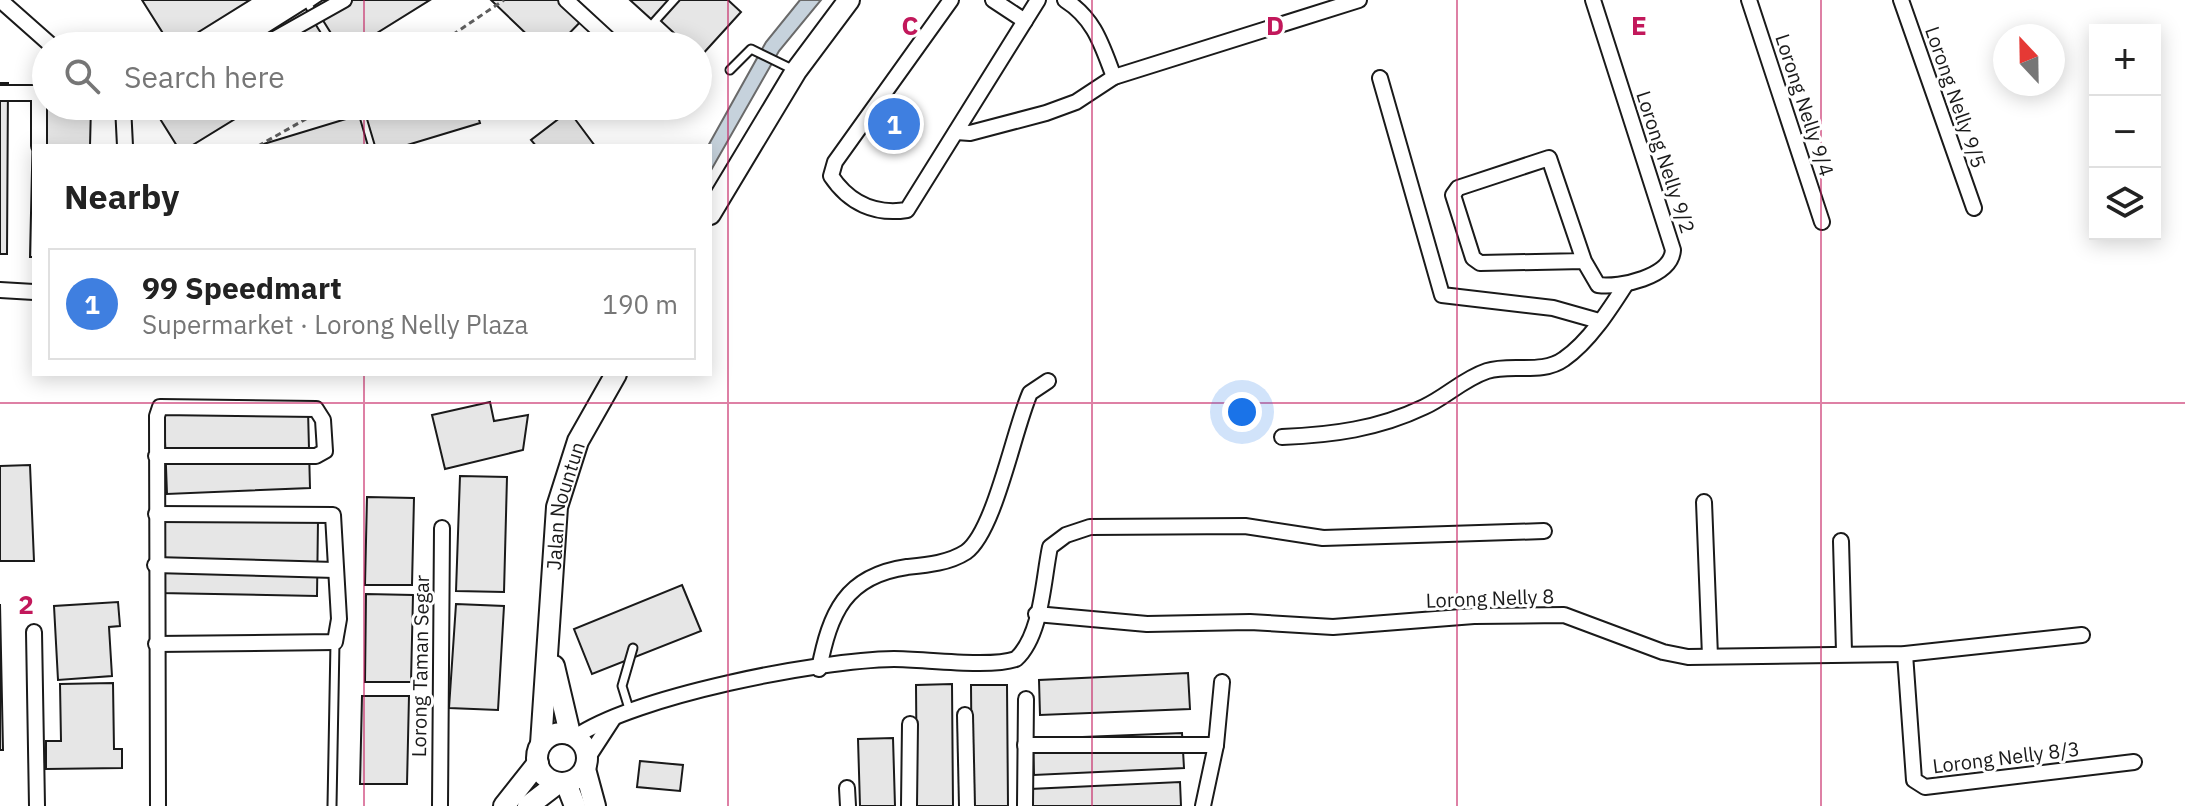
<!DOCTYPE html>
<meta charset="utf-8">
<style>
body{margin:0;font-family:"IBM Plex Sans",sans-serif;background:#f6f6f6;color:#222}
.controls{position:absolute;right:24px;top:24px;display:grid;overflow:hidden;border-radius:0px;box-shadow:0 4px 20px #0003}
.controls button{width:72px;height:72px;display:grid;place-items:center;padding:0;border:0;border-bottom:2px solid #e0e0e0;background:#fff;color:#222;font:40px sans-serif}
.compass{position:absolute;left:1993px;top:24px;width:72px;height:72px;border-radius:50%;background:#fff;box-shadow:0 4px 20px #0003;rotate:338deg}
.you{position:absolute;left:1242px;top:412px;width:28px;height:28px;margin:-20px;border:6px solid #fff;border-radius:50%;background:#1a73e8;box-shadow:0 0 0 12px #1a73e833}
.badge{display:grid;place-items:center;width:52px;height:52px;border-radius:50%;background:#0f766e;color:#fff;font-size:26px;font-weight:700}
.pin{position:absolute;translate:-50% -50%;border:4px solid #fff;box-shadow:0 2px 8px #0006}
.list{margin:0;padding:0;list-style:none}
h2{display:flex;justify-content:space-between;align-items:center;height:104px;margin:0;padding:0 32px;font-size:34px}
h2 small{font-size:26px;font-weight:400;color:#767676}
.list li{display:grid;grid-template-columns:52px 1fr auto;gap:24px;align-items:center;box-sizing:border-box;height:112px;margin:0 16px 16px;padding:0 16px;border:2px solid #e0e0e0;border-radius:0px}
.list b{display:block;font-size:30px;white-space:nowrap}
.list p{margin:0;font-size:26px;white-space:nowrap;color:#767676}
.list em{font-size:26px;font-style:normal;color:#767676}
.icon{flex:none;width:44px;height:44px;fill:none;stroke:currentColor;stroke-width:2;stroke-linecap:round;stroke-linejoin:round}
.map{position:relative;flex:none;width:2185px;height:806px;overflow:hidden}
.search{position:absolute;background:#fff;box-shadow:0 4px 20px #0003;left:32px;top:32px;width:680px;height:88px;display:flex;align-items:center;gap:20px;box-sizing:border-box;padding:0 28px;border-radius:44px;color:#767676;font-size:30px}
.panel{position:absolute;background:#fff;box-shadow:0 4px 20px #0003;left:32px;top:144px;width:680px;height:232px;border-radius:0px}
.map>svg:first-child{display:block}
.water{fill:#c6d2dc;stroke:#6a6a6a;stroke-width:2}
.building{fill:#e6e6e6;stroke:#1a1a1a;stroke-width:2}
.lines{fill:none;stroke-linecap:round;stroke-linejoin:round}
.lane-casing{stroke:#1a1a1a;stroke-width:11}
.street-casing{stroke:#1a1a1a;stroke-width:18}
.secondary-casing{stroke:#1a1a1a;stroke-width:24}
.path{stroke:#5f5f5f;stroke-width:3;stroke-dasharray:6 4;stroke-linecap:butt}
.lane{stroke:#fff;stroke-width:7}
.street{stroke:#fff;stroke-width:14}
.secondary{stroke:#fff;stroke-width:20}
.grid{fill:none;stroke:#c2185b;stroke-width:2;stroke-opacity:0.55}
.labels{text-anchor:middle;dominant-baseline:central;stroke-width:6;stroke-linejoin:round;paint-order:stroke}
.street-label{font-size:20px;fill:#1a1a1a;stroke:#fff}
.grid-label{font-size:26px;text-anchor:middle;font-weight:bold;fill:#c2185b;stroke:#fff;stroke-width:6;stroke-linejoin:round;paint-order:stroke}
</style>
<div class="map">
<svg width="2185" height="806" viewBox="0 0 2185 806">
<rect width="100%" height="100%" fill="#fff"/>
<!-- water -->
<polygon class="water" points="800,0 821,0 779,51 710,172 708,146 766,42"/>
<!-- building -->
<g class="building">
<polygon points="142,0 250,0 176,46 171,46"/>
<polygon points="323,0 430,0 356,46 339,46 314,6"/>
<polygon points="491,0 573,0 588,14 557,46 539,46"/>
<polygon points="630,0 668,0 651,19"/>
<polygon points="680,0 728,0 741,12 700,57 698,46 688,46 661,21"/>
<polygon points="306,9 329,46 247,46"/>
<polygon points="0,83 8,83 7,254 0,254"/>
<polygon points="34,83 46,84 46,106 91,106 90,146 34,146 34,257 30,257"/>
<polygon points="152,106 256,106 191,146 177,146"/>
<polygon points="374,106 475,106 480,123 404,146 375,146 364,109"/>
<polygon points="569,111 595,146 536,146 531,140"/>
<polygon points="359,115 368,146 257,146"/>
<polygon points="490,402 494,421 528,415 523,450 445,469 432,415"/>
<polygon points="308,410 310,488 167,494 164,415"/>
<polygon points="30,465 34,561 0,561 0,466"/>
<polygon points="460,476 507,477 504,592 456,591"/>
<polygon points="367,497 414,498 412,585 365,585"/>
<polygon points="161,518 318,520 317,596 159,593"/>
<polygon points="682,585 701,631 592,674 574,629"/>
<polygon points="366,594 413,595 411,682 365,682"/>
<polygon points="118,602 120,626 109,627 112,676 58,680 54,606"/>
<polygon points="0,604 3,750 0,750"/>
<polygon points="456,604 504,606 498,710 449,708"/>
<polygon points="1188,673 1190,709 1040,715 1039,680"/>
<polygon points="113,683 114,749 122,749 122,768 46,769 46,741 61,741 60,684"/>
<polygon points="952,684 953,806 917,806 916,685"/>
<polygon points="971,685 1007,685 1008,806 972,806"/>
<polygon points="362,696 409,696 407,784 360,784"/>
<polygon points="1182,733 1184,768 1034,775 1033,739"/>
<polygon points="893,738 895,806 860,806 858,739"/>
<polygon points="640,761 683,765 680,791 637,787"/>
<polygon points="1180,782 1181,806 1031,806 1030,789"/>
</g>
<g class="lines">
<!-- lane casing -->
<g class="lane-casing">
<g id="lane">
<polyline points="730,70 751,49 794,70"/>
<polyline points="630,712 622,686 633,648"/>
<polyline points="332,806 335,642"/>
</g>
</g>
<!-- street casing -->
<g class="street-casing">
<g id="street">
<polyline points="0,0 52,46"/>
<polyline points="566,0 616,46"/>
<path d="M951 0 835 162 831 176C849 203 875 215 907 210L1038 0"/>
<polyline points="993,0 1025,21"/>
<path d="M1065 0C1095 19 1102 46 1114 77"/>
<polyline points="1749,0 1822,222"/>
<polyline points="1901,0 1974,208"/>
<polyline points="262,46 344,0"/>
<polyline points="1380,78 1442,295 1553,308 1599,321"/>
<polyline points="0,93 46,93"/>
<polyline points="123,106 125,146"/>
<polyline points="956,132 970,133 1046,113 1076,102 1114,77 1359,0"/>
<polyline points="39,146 39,93"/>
<path d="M1584 261 1480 263 1473 258 1453 195 1458 188 1549 158 1584 261 1598 285C1620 288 1671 277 1673 250L1593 0"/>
<polyline points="0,290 34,292"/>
<path d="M1282 437C1332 435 1378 429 1424 407 1446 397 1463 379 1487 371 1511 363 1542 375 1564 359 1589 342 1610 309 1626 284"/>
<polyline points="156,456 316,456 325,451 323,420 316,409 160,407 157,416 158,806"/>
<polyline points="1704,502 1710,656"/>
<polyline points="156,514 333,515 339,619 335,642 156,644"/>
<polyline points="1841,541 1844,652"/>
<polyline points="155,565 335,570"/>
<polyline points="1036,614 1147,624 1250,622 1333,627 1474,616 1564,615 1663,652 1688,657 1905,654 2082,635"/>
<polyline points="34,632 37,806"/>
<polyline points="1905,654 1914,780 1925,787 2134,762"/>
<path d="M819 669C830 613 845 576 907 567 927 565 949 563 966 552 995 531 1014 429 1030 393L1048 381"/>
<polyline points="965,715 967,806"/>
<path d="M575 737C636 696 818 660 894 659 924 659 990 668 1016 659 1042 635 1043 580 1050 547L1066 535 1090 527 1245 526 1323 538 1544 531"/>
<polyline points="1025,745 1216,745"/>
<polyline points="587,759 613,719"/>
<polyline points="847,788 848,806"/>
<polyline points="440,806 442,528"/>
<polyline points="909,806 910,724"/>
<polyline points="1025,806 1026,699"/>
<polyline points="1203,806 1216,745 1222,682"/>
</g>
</g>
<!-- secondary casing -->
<g class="secondary-casing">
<g id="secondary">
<polyline points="710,214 796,71 849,0"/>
<polyline points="554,666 570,734"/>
<circle cx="562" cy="758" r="25"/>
<path id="s1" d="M541 744 557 507 578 441 616 374"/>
<polyline points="585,769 595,806"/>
<polyline points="566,783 575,806"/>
<polyline points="504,806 538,763"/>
<polyline points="528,806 558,783"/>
</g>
</g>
<!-- path -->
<g class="path">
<polyline points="436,46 504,0"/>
<polyline points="258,146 329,106"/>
</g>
<!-- lane -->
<use href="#lane" class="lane"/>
<!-- street -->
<use href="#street" class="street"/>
<!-- secondary -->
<use href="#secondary" class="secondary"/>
</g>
<!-- grid -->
<path class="grid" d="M364 0V46M728 0V806M1092 0V806M1457 0V806M1821 0V806M364 106V146M364 374V806M0 403H2185"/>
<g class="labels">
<!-- street labels -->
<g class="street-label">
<text transform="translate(1956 97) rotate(71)">Lorong Nelly 9/5</text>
<text transform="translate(1805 105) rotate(72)">Lorong Nelly 9/4</text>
<text transform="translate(1666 162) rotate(72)">Lorong Nelly 9/2</text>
<text stroke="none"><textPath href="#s1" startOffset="240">Jalan Nountun</textPath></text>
<text transform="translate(1490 598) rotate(-2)">Lorong Nelly 8</text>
<text transform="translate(420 666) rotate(-89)">Lorong Taman Segar</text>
<text transform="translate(2006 757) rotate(-7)">Lorong Nelly 8/3</text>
</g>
</g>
<g class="grid-label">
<text x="910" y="35">C</text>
<text x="1275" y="35">D</text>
<text x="1639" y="35">E</text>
<text x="26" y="614">2</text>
</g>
</svg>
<div class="controls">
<button>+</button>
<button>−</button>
<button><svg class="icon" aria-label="layers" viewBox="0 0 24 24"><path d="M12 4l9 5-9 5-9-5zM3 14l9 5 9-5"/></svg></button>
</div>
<svg class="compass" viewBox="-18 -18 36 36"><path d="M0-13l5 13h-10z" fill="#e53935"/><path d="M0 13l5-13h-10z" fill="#767676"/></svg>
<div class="you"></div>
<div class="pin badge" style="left:894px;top:124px;background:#3f7fe0">1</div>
<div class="search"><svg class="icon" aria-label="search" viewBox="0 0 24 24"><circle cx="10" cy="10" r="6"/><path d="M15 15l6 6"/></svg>Search here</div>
<section class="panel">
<h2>Nearby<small></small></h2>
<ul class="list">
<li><span class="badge" style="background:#3f7fe0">1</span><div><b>99 Speedmart</b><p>Supermarket · Lorong Nelly Plaza</p></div><em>190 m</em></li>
</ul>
</section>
</div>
